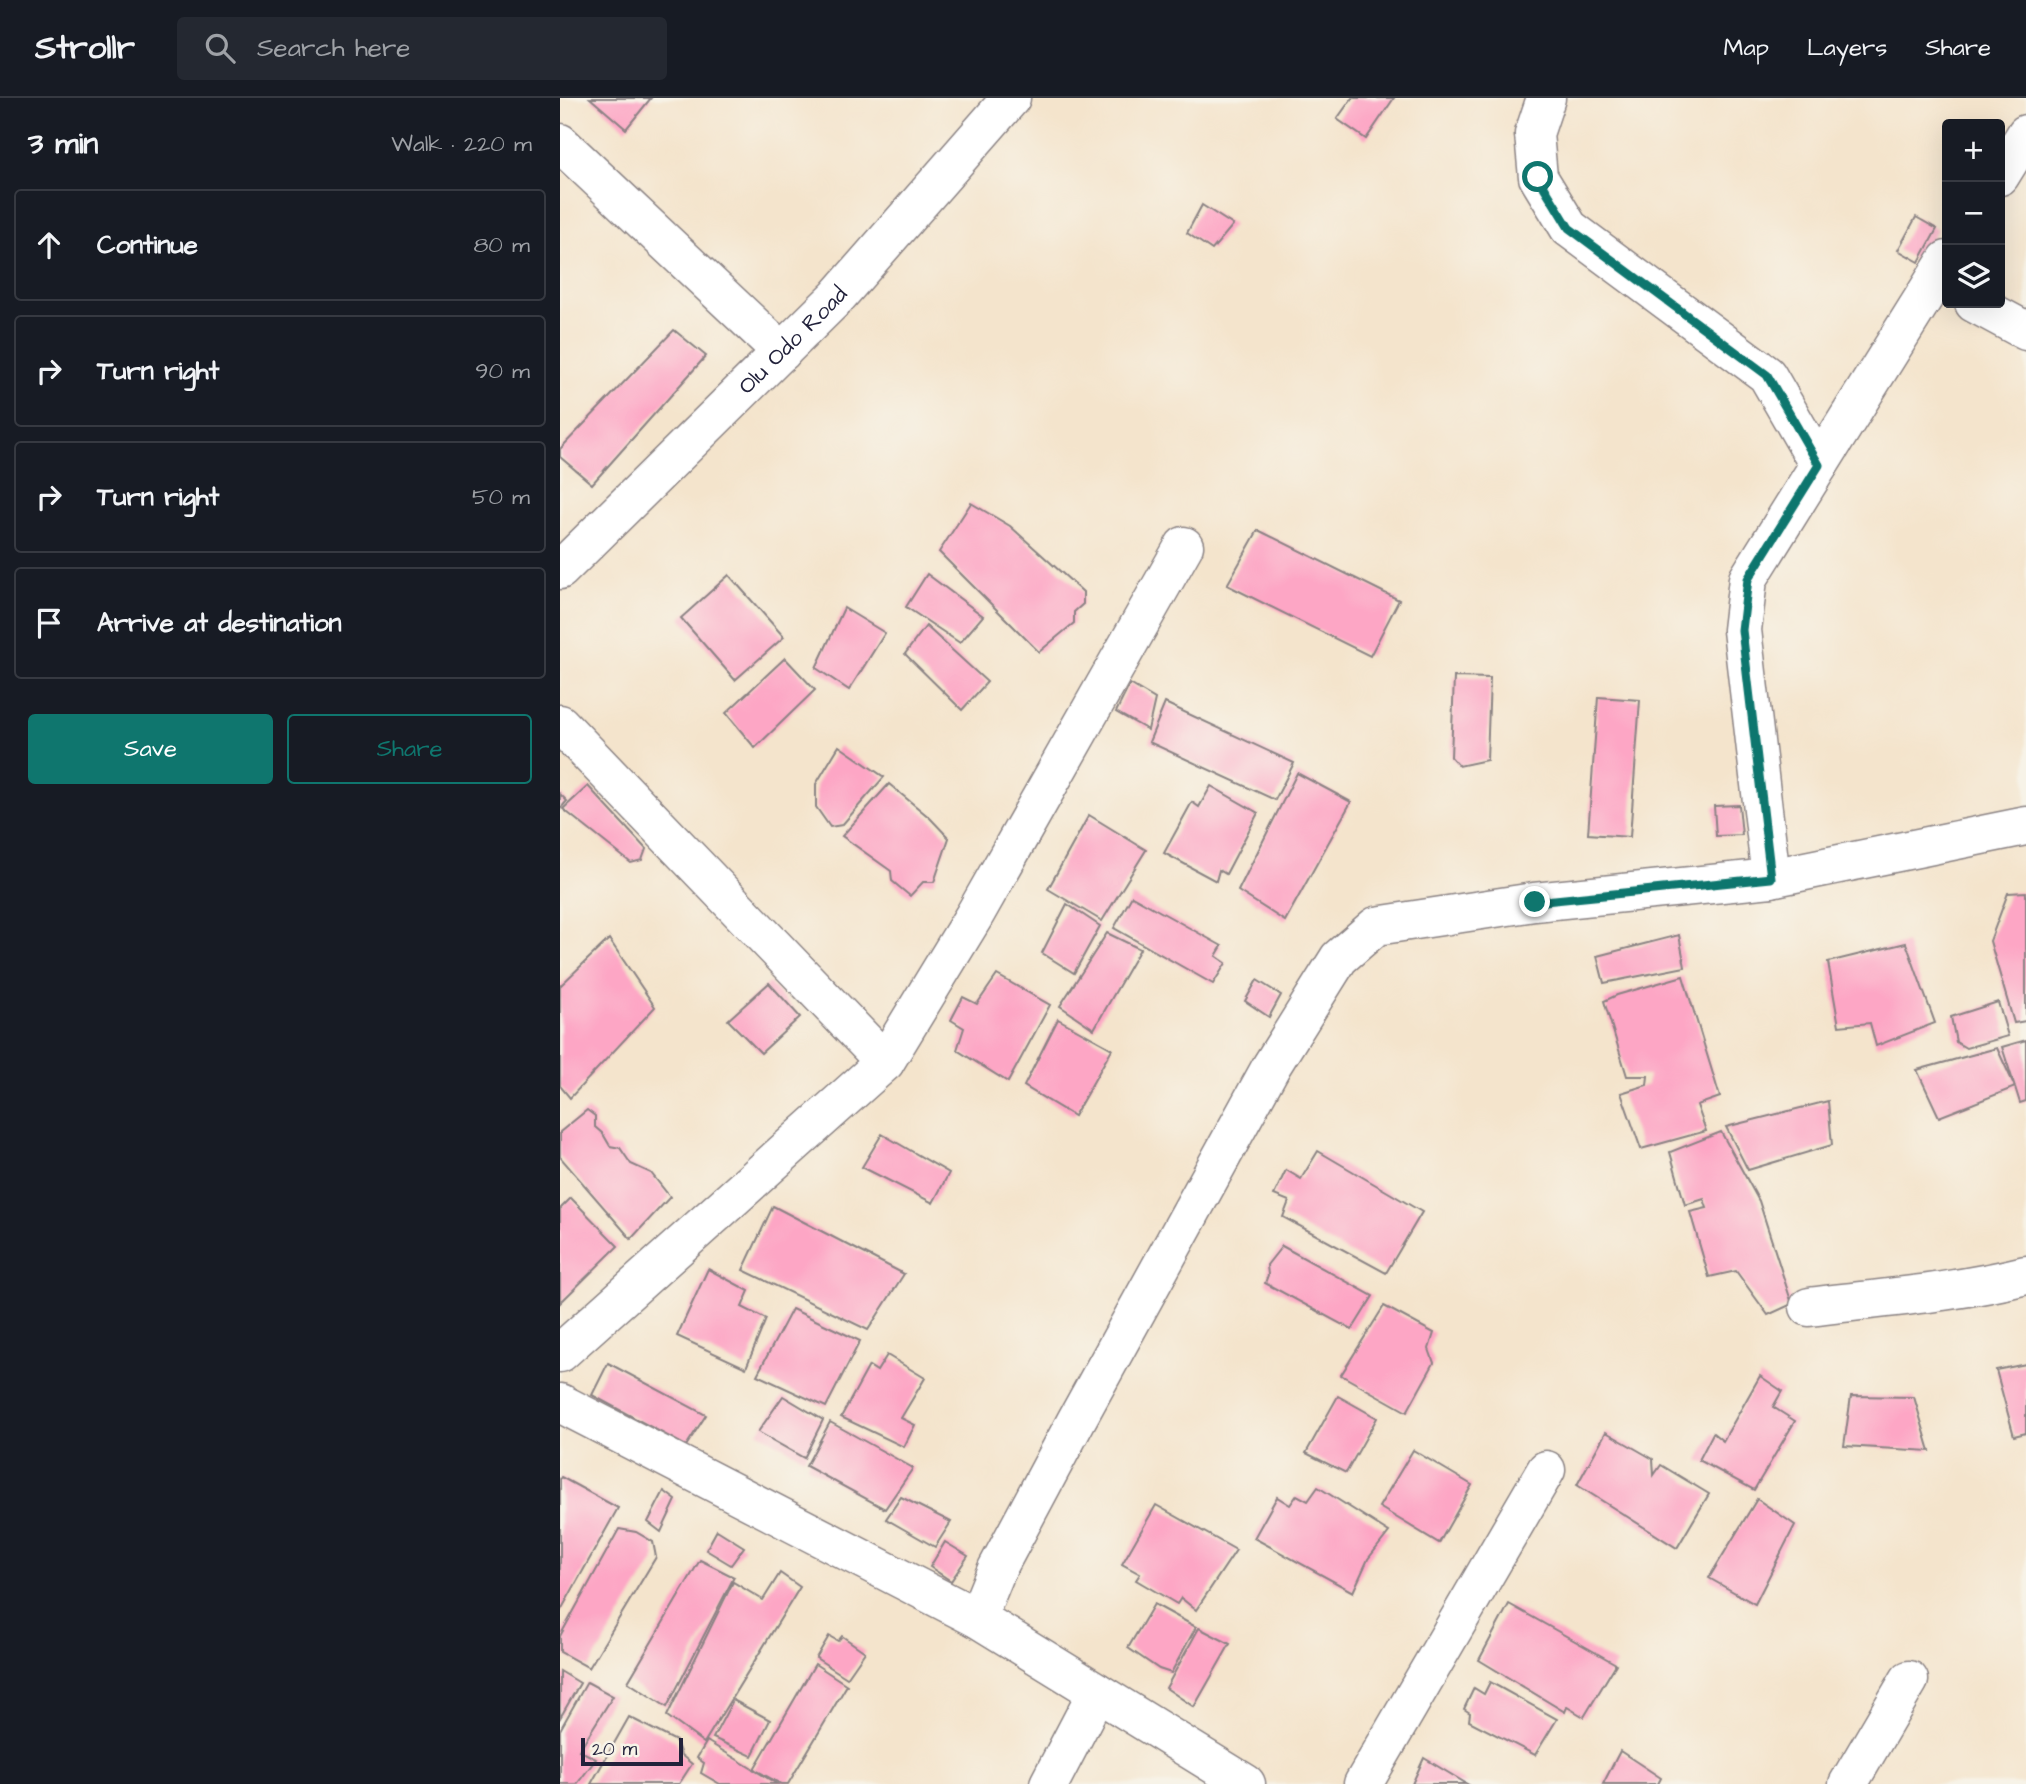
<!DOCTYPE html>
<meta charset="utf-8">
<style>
body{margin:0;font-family:"Architects Daughter",sans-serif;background:#242831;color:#f1f3f6}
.controls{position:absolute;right:21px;top:21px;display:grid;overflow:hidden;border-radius:7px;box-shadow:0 7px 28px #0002}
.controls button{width:63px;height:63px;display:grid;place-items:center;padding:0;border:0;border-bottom:2px solid #363941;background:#171b24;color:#f1f3f6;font:35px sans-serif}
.scale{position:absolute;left:21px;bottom:18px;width:102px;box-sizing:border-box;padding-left:7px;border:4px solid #22223b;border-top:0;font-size:19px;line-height:24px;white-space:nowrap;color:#22223b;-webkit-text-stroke:5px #f7f3e8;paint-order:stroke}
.stop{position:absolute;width:21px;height:21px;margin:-16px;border:5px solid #0f766e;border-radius:50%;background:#fff}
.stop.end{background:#0f766e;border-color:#fff;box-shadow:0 2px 7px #0008}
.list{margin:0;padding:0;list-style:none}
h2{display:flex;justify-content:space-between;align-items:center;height:91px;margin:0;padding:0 28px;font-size:30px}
h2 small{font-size:23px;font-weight:400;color:#9ea1a6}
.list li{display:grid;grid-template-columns:46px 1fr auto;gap:21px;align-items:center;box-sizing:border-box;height:112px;margin:0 14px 14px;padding:0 14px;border:2px solid #363941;border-radius:7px}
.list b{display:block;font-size:26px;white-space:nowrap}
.list em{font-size:23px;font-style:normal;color:#9ea1a6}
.actions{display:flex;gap:14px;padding:21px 28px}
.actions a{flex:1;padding:16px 0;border:2px solid #0f766e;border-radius:7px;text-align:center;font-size:24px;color:#0f766e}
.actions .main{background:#0f766e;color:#fff}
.icon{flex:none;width:38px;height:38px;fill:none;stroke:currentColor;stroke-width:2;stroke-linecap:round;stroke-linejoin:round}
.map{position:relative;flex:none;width:1466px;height:1686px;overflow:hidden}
header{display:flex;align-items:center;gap:42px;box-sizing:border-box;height:98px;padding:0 35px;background:#171b24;border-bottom:2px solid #363941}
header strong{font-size:33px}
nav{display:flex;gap:38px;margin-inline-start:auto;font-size:24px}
.search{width:490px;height:63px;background:#242831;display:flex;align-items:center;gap:18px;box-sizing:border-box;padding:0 24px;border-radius:7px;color:#9ea1a6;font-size:26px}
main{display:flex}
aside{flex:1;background:#171b24}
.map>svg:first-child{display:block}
.building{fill:#fda6c5}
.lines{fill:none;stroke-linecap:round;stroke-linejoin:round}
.street-casing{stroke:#8b8384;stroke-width:41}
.street{stroke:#fff;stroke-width:38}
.route{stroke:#0f766e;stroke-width:9}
.labels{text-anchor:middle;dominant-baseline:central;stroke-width:5;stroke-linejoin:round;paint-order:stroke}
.street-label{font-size:23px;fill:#22223b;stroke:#f7f3e8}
</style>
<header>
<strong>Strollr</strong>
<div class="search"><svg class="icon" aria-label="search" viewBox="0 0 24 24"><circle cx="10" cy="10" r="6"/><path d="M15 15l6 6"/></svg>Search here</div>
<nav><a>Map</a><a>Layers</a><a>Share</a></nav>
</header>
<main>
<aside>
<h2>3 min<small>Walk · 220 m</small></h2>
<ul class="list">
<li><svg class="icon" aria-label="ahead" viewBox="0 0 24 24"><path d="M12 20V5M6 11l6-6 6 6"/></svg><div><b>Continue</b></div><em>80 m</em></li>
<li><svg class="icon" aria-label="right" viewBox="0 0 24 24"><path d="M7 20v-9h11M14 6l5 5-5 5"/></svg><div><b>Turn right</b></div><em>90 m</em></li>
<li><svg class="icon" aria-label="right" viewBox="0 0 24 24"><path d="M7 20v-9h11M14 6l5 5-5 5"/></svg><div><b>Turn right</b></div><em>50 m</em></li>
<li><svg class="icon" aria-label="arrive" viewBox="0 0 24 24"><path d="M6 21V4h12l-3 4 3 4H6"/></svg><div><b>Arrive at destination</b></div></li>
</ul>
<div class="actions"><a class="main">Save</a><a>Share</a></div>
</aside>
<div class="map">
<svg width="1466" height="1686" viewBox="0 0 1466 1686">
<rect width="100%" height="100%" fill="#f7f3e8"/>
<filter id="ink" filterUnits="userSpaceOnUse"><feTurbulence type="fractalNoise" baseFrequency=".0143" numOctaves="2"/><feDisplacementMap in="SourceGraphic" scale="14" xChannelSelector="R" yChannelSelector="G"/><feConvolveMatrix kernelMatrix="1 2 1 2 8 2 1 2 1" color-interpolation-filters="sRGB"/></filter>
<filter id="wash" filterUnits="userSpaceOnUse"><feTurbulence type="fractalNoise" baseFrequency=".00686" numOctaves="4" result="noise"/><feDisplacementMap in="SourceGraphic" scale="28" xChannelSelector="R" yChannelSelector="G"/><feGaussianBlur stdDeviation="1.57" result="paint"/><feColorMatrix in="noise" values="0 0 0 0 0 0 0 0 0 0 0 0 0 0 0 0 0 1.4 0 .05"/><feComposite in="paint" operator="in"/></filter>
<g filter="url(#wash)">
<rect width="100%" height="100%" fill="#f4e4cc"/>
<g id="blocks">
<!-- building -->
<g class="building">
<polygon points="30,0 91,0 66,31"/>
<polygon points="792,0 834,0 806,41 777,21"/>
<polygon points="642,107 673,127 652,152 627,135"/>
<polygon points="1356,119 1377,131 1359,164 1338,152"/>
<polygon points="114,232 146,258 32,386 0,359 0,351"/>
<polygon points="411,405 450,428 523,494 523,506 514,514 514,525 479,554 379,454"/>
<polygon points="698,432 839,502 810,558 667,487"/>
<polygon points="367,476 423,518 400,545 346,509"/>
<polygon points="169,477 224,539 175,582 121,520"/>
<polygon points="284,510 325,535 289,592 256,570"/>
<polygon points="366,528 427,584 402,612 345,556"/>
<polygon points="225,560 255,592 195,650 166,615"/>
<polygon points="894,579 930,580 927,662 899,668 891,659"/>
<polygon points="570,586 595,601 588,632 556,614"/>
<polygon points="1038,599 1080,602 1070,739 1028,736"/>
<polygon points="605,605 734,665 715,702 589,644"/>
<polygon points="279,648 324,679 282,727 270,729 256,709 256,686"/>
<polygon points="737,675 791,704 725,823 678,793"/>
<polygon points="329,686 370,720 389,740 374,784 363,784 350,798 332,783 331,773 282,738"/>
<polygon points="28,688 86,751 82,762 71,765 3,711"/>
<polygon points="651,688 698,715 666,776 659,772 656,783 604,755 632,704 639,709"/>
<polygon points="0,696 7,703 0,711"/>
<polygon points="1179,707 1182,737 1156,738 1154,708"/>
<polygon points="529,717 586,752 542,823 488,791"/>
<polygon points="1466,794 1466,923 1454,925 1430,843 1448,795"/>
<polygon points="572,798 662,848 656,858 666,865 653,886 554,830"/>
<polygon points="507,806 540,828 514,875 482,855"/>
<polygon points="547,835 580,851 534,931 500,908"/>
<polygon points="1119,837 1125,869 1044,885 1037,858"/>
<polygon points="49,841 95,909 10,1000 0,988 0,888"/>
<polygon points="1346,845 1375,925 1316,948 1310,925 1279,928 1268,864"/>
<polygon points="437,877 490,907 448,984 397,952 404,930 391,922 403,899 417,906"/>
<polygon points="1123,878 1160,999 1137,1007 1146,1033 1081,1051 1061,995 1087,987 1088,978 1067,978 1044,903 1057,897"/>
<polygon points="697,882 721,897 709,919 685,903"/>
<polygon points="209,885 240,919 201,955 168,922"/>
<polygon points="1438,904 1448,938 1406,950 1396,944 1391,919"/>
<polygon points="498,921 552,951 514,1018 464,988"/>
<polygon points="1466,942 1466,1003 1460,1005 1455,989 1379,1019 1357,972 1437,950 1455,989 1442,949"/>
<polygon points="1268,1003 1272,1047 1188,1072 1166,1029"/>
<polygon points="27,1012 35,1018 35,1029 43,1036 50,1048 60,1050 71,1066 91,1075 110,1099 71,1141 0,1059 0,1034"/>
<polygon points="1161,1034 1199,1103 1232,1206 1208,1217 1176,1173 1149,1179 1130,1114 1147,1110 1144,1101 1125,1107 1110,1054"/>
<polygon points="322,1036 389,1075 373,1105 302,1069"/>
<polygon points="758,1053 862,1114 826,1175 723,1119 729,1103 714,1097 726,1072 741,1081"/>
<polygon points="11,1100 58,1148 0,1205 0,1111"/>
<polygon points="213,1108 344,1176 308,1232 183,1172"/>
<polygon points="722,1148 813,1198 792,1232 705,1185 708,1177 707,1167"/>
<polygon points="148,1171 189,1193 182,1209 206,1221 186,1270 117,1238"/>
<polygon points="824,1208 874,1235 869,1251 874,1265 847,1314 781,1277"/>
<polygon points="232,1211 300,1243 266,1309 197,1277"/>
<polygon points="327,1257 365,1280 341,1320 355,1327 344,1349 281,1319 309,1268 317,1273"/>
<polygon points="48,1265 146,1317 126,1348 32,1297"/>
<polygon points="1466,1266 1466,1335 1454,1338 1436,1272"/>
<polygon points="1200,1278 1222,1293 1213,1309 1235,1323 1194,1392 1139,1362 1153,1335 1163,1343"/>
<polygon points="223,1298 263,1322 244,1360 198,1334"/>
<polygon points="778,1298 817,1320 786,1375 746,1355"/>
<polygon points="1291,1298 1354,1299 1370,1353 1284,1348"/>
<polygon points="270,1324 353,1370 325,1411 246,1368"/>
<polygon points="1046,1334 1093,1361 1094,1377 1101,1367 1149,1396 1117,1450 1017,1387"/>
<polygon points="853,1352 912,1387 879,1445 819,1409"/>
<polygon points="1,1379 58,1410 0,1514 0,1381"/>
<polygon points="758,1389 829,1434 808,1461 793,1494 694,1440 717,1399 730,1407 737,1397 748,1403"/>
<polygon points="104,1393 116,1402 101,1434 88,1424"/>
<polygon points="341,1399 391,1424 375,1449 326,1421"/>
<polygon points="1197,1401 1235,1427 1195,1506 1149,1480"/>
<polygon points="596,1407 676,1452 636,1512 621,1500 617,1506 576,1482 580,1476 562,1466"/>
<polygon points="59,1431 76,1434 93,1444 96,1459 29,1570 0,1554 0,1538"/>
<polygon points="157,1432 184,1449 171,1467 146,1452"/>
<polygon points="385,1444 408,1458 391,1483 370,1469"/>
<polygon points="140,1462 174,1479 107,1609 68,1584"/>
<polygon points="220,1475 240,1489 144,1645 107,1618 173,1484 203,1502"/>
<polygon points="594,1506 636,1529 611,1575 599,1571 568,1550"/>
<polygon points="949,1506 1056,1566 1024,1619 1007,1609 1005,1614 919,1562"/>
<polygon points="639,1530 670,1546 634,1609 606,1590"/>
<polygon points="269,1538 278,1543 282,1538 305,1554 287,1580 256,1560"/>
<polygon points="255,1566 287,1587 228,1686 221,1686 194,1671"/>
<polygon points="0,1573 20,1585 0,1620"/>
<polygon points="27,1584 53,1598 19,1652 36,1661 17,1686 0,1686 0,1632"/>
<polygon points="930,1584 997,1621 975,1657 909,1623 910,1615 904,1611 914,1590 924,1596"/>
<polygon points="173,1602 210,1622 192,1658 153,1640"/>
<polygon points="69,1619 116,1643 121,1657 132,1666 119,1686 31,1686"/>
<polygon points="147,1643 150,1645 217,1686 160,1686 141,1675 144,1665 137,1660"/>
<polygon points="1060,1653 1101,1680 1098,1686 1043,1686"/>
<polygon points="864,1660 907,1686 852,1686"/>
</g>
</g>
</g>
<g filter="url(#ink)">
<use href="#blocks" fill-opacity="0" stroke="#8b8384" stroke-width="2"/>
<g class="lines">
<!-- street casing -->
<g class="street-casing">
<g id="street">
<polyline points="986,0 974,36 978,79 1009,130 1207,277 1259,367 1188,481 1182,532 1211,780"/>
<polyline points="0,45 222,254"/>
<polyline points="1440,78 1466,36"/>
<polyline points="1414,205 1466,233"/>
<polyline points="1259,367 1387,162"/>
<path id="s1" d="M0 472 277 199 451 0"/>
<polyline points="0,626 325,964"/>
<path d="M1249 1209C1322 1200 1394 1195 1466 1177"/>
<polyline points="0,1255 325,964 414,818 624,448"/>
<polyline points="0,1305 417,1520 686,1686"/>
<polyline points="417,1520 437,1471 516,1323 712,967 779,860 816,828 974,804 1211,780 1466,728"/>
<polyline points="489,1686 537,1594"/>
<polyline points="803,1686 986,1372"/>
<polyline points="1288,1686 1349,1582"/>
</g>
</g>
<!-- street -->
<use href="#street" class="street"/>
</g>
</g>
<g class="lines" filter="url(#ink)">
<!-- route -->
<polyline class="route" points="975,804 1211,780 1182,532 1188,481 1259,367 1207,277 1009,130 978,79"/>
</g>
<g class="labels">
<!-- street labels -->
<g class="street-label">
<text stroke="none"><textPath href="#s1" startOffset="327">Olu Odo Road</textPath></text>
</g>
</g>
</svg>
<div class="controls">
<button>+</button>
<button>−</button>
<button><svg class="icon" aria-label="layers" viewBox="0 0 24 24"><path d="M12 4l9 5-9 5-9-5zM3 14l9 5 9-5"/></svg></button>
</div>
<div class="scale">20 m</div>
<div class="stop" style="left:978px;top:79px"></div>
<div class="stop end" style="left:975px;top:804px"></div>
</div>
</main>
